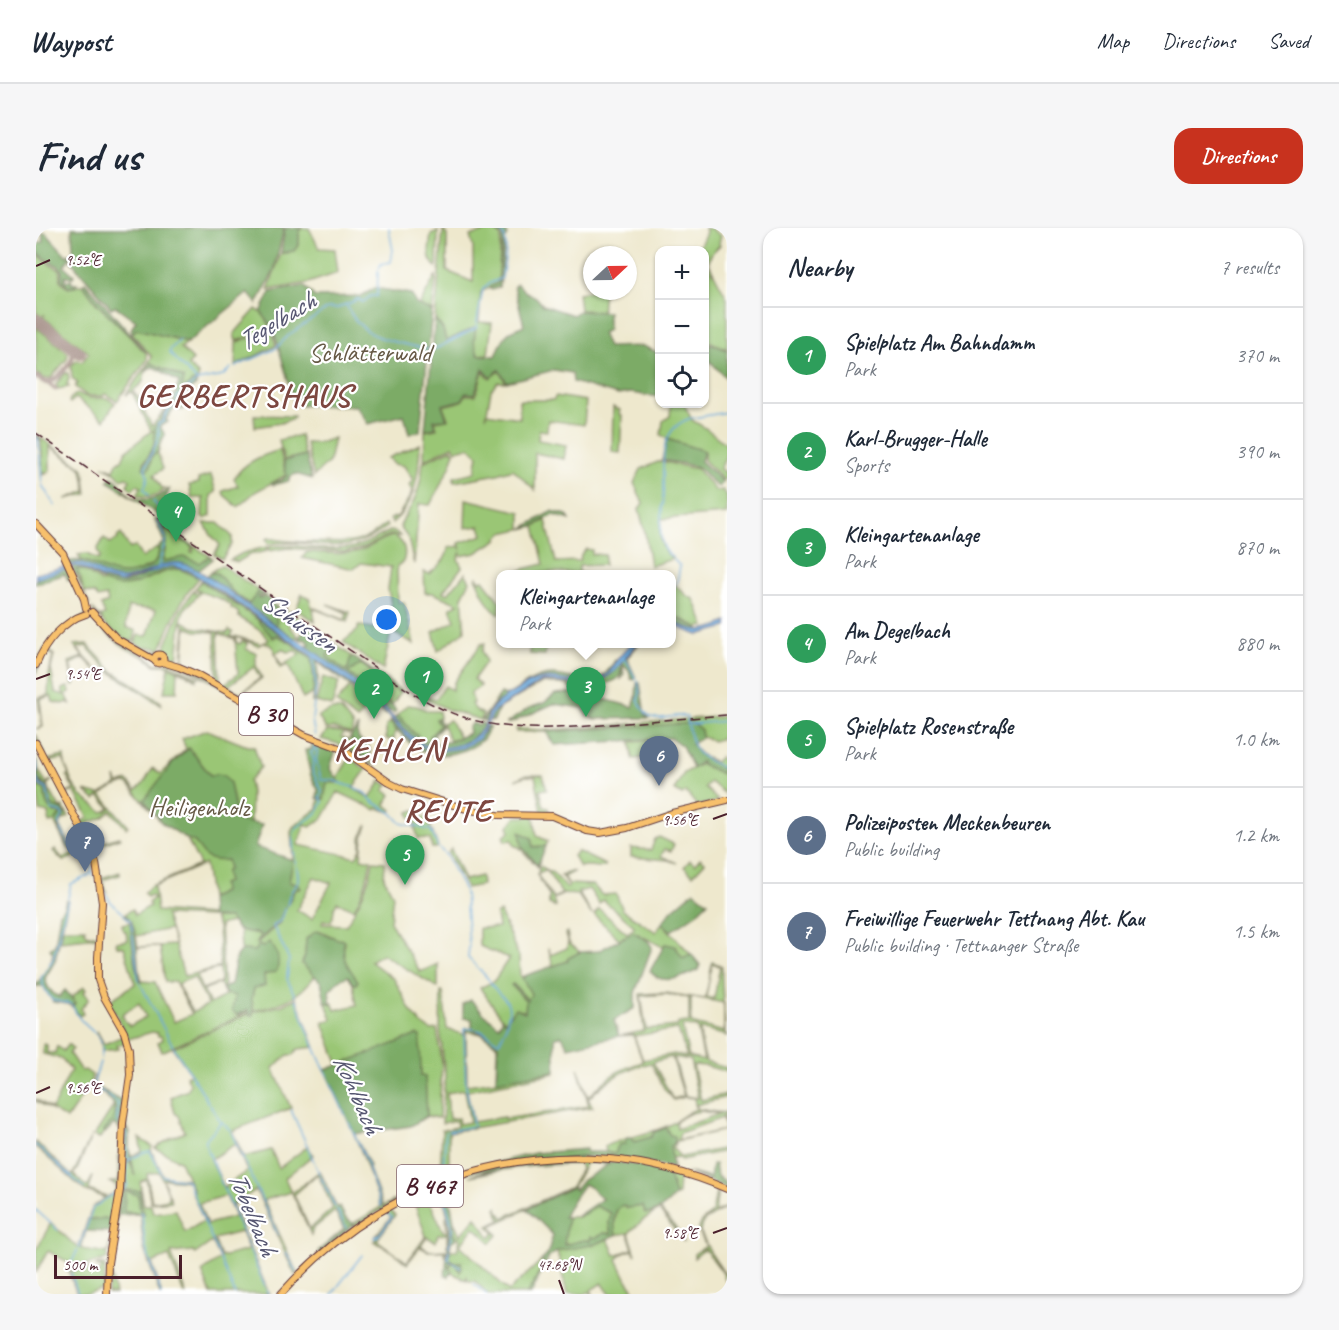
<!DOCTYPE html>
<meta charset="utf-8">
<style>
body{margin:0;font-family:Caveat,sans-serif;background:#f6f6f7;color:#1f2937}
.controls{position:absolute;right:18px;top:18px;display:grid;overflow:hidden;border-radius:12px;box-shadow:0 2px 4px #0004}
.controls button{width:54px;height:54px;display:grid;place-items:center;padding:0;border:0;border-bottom:2px solid #e0e1e3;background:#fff;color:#1f2937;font:30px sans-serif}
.compass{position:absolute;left:547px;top:18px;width:54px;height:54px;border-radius:50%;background:#fff;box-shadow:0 2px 4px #0004;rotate:68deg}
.scale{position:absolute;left:18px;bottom:15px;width:128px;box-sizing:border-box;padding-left:6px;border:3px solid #4a1f2b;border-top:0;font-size:16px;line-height:21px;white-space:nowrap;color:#4a1f2b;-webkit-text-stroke:4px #fff;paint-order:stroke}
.you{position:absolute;left:351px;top:392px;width:21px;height:21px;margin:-15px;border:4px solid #fff;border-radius:50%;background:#1a73e8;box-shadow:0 0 0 9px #1a73e833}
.badge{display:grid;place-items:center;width:39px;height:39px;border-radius:50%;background:#c8321e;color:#fff;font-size:20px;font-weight:700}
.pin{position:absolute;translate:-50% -50px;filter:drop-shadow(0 2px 3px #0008)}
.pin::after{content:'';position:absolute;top:32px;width:21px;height:18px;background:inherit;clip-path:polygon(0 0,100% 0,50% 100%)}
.popup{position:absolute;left:460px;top:342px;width:180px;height:78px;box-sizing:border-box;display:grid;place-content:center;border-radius:12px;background:#fff;filter:drop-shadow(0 2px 4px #0005);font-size:20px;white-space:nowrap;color:#747a83}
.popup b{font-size:22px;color:#1f2937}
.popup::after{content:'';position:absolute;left:50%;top:100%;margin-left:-12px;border:12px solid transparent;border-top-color:#fff}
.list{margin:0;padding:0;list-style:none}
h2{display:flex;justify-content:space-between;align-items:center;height:78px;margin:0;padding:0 24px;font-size:26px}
h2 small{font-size:20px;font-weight:400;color:#747a83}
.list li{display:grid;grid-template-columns:39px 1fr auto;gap:18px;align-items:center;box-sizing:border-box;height:96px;padding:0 24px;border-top:2px solid #e0e1e3}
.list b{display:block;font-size:22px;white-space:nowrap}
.list p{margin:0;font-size:20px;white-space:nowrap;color:#747a83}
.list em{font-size:20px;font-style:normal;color:#747a83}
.icon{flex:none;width:33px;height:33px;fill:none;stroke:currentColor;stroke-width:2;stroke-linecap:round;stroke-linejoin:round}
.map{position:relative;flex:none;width:691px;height:1066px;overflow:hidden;border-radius:18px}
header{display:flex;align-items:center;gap:36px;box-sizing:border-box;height:84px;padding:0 30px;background:#fff;border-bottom:2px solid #e0e1e3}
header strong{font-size:28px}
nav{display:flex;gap:33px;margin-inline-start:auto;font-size:21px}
.intro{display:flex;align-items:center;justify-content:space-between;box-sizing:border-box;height:144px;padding:0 36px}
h1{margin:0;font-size:42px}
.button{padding:15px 27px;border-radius:18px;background:#c8321e;color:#fff;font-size:21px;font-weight:700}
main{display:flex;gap:36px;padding:0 36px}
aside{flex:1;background:#fff;border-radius:18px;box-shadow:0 2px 4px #0004}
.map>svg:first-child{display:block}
.green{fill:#9ac674;stroke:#727250;stroke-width:1.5;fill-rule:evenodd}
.forest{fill:#7bab66;stroke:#626548;stroke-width:1.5;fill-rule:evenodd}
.water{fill:#68a8db;stroke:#596483;stroke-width:1.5}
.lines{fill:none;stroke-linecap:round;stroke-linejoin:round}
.stream{stroke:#68a8db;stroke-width:1.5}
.taxiway{stroke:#9c847c;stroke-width:4.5}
.runway{stroke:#9c847c;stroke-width:12}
.major-casing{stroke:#633d43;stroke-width:8}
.major{stroke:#f7c06c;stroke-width:6}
.rail{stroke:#4a1f2b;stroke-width:1.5;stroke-dasharray:9 4.5;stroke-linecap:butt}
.ticks{fill:none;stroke:#4a1f2b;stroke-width:2}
.labels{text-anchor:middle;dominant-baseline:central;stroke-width:4.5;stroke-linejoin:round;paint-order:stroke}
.shield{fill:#fff;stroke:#80626b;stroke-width:1.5}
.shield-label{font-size:24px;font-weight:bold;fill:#4a1f2b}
.park-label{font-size:26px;fill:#665945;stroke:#fff}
.water-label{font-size:27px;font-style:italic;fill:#565671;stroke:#fff}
.district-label{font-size:32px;font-weight:bold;letter-spacing:1.5px;fill:#7d4740;stroke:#fff}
.ticks-label{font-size:15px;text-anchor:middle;fill:#4a1f2b;stroke:#fff;stroke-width:4.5;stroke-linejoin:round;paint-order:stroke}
</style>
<header>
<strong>Waypost</strong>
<nav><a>Map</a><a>Directions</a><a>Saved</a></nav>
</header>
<div class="intro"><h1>Find us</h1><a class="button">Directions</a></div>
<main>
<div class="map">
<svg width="691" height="1066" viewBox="0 0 691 1066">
<rect width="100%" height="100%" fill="#fff"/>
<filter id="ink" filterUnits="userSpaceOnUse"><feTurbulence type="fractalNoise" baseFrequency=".0167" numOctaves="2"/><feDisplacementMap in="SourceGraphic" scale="12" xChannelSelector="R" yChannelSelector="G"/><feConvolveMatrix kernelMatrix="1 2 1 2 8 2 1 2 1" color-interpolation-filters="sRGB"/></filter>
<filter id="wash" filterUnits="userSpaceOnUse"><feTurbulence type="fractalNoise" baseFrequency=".008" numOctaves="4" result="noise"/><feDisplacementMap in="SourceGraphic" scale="24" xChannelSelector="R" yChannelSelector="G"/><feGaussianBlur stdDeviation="1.35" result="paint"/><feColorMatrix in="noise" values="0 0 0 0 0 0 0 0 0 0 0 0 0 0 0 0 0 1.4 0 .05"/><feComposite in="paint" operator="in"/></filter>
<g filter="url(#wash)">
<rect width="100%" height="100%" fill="#eee8cd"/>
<!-- green -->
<g class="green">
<polygon points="266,0 273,0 283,20 299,21 302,45 272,55 232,62 245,25 252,25 263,16 263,3"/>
<polygon points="448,0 456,0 465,8 462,55 445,64 443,94 456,95 452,126 442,127 438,113 410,113 407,101 399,91 407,2 411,7 411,43 437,54 437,19 434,8 449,4"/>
<polygon points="669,0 674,0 685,8 683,15 684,17 676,25 672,34 691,70 691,121 675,114 669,121 668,22 662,22 670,4"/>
<path d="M402 3 401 37 400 39C389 29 394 19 395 6Z"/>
<polygon points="0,25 15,37 24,41 24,52 32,60 39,59 42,57 47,57 60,75 111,126 111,132 81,173 69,166 67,168 51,168 39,159 41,155 36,150 35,138 40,132 46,134 53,125 7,89 9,86 6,89 0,84"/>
<polygon points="400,47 400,51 396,83 383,78"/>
<polygon points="556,63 568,63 566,83 544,82 542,65"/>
<path d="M220 81C233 88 237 104 240 118L199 138 200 115 211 110 225 114 227 106 219 107 200 113 198 106Z"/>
<polygon points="0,99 32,125 31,131 15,150 8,151 0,145"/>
<path d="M101 101 152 114 145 120 157 132 152 137 163 147 161 153 156 154 147 163 146 160 148 150 115 135 109 144 107 154 97 163 104 172 103 173 116 198 132 179 139 174 140 176C130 180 125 194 117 203 122 215 115 224 108 234L110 242 114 239 116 226 122 225 127 241 118 247 126 260 129 261C121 268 112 271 101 267L105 259 101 257 96 262 91 257 94 252 91 249 85 251 80 245 67 238 78 242 81 235 86 232 90 223 115 203 97 166 95 164 90 167 116 129 96 105Z"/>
<polygon points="447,143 454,150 463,143 470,154 462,154 455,162 450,189 451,185 484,190 483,172 517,172 520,168 550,173 548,197 512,192 511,203 503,202 502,212 530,217 528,231 499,225 499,262 477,241 462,246 418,254 418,249 439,244 442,227 433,219 420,222 417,218 388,232 389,203 401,201 399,193 412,191 407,178 426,173 430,167 440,167"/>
<polygon points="29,145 32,145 33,151 31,156 33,159 22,161 20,156"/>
<polygon points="41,165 53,170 71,170 79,175 68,192 40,170 34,175 33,174 34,171"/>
<polygon points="635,176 648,176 656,192 671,201 691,217 691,226 684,241 691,245 691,249 687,252 668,232 668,223 631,211 625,207 627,193 634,188"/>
<polygon points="577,179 584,182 583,186 586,187 584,225 576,224"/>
<polygon points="218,187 258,188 258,190 245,195 219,199"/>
<polygon points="1,207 48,241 51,266 30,271 50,263 46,241 14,218 14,242 7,247 5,212 0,209"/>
<polygon points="264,207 269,227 248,232 243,212"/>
<polygon points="298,210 293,234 278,248 270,215 284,215"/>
<path d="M384 216C383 245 380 276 356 295L354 291 362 288 375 267 376 263 373 257 377 252 368 238 358 236 352 230Z"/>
<path d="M416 221 419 224 414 239 394 277 383 276 378 336 372 310 364 299C366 290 372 284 376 277 383 263 386 249 387 234Z"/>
<path d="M244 222 250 247 219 264 202 279 188 267 187 263 202 258 198 251C207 234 227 227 244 222Z"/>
<path d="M624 233 661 241 680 263 687 262 691 268V286L625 291C623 308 623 320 637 331L614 338 609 305 603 281 607 275 598 255 605 241Z"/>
<polygon points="175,247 180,264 175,267 175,288 169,291 166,289 167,270 156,270 153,257 163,255 162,251"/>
<path d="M430 271 485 284V301L467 305 461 310 462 311 440 325 424 328 425 324 422 331 426 339 407 364 412 366 429 345 434 353 426 369 429 403 402 423 397 404 419 393 414 380 422 376 397 365H389L388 344 393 346C402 338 411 332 412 320L423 318 425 322 423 315 447 307 444 298 429 300Z"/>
<polygon points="510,292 520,334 544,333 545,327 550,321 556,322 556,326 569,327 568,337 543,338 543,345 554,346 514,344 506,346 477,346 488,341 508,336 499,298"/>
<polygon points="168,295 182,295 196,308 196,316 186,331 178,326 184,317 175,307"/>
<path d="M350 296 351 299C307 333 279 309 232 316L230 311 233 310C246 313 262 314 275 314 307 314 324 320 350 296Z"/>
<polygon points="126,299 156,319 155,325 157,325 158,318 174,328 164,335 147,330 127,334 131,309"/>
<path d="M354 303 360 304 364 308 354 307 327 320 308 324 252 320 233 323 232 319C258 314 284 324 311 320 327 318 339 310 354 303Z"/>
<polygon points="85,306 94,321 99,318 106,330 121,320 123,323 120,335 100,345 84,348 44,331 42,327 51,326 62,332 64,329 61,322 68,310 74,315 82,311 81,309"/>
<path d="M358 308C368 313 371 323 367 334L361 338 362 374H368L378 416 356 404 360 401 352 361 355 339 325 335 318 341 266 330 271 324C288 324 306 328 323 323 335 320 346 309 358 308Z"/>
<polygon points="230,319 231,323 213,327 202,334 194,332 207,325"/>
<polygon points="186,337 223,363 213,376 197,364 181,345 174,345"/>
<path d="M40 341H46L65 354 96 357 131 343 144 341 160 349 161 347 164 349C144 371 134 396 124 424L116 426 98 418 108 422 123 423V420L107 419 99 415 102 407 111 408 120 382 92 379 90 399 100 403 98 413 91 412 76 402 83 409 96 415 95 417 83 410 57 384V381L67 393 65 388 69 387 65 377 72 374 70 368 62 370 59 366 47 363 54 377 41 350 44 351 47 361 45 351Z"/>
<path d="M441 349 444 353 447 352 464 374V386C452 382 446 363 440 351Z"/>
<path d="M165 353 221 391 238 410 240 407 254 414 275 431 278 450 277 465 267 471 252 437 244 440 238 421 233 416 226 415 222 418 199 408 225 416 233 412 226 404 203 389 202 384 195 380 196 378 185 371 165 364 148 382 145 392 157 399 191 405 193 402 197 404 195 408 200 410V414L204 416 206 413 211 415 210 421 220 425V437L226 450 204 466 146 436 149 398 145 394 141 431 130 423 128 426 224 478 222 479 153 441 128 431 127 424 144 382 158 362 159 366 164 362 159 361ZM150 399 160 403 179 404 181 451 147 435ZM182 405 199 411 202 446 188 456 184 453ZM246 421 251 424 260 423 264 426 246 438 239 426ZM218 439 224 450 204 465 192 458Z"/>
<polygon points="636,354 651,368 658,371 669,398 662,399 636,387"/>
<polygon points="266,366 273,370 276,379 309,392 311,385 291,376 314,384 311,394 277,380 279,393 260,382"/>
<polygon points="239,378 250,382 271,396 269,401 259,394 253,394 254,399 262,408 260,411 241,398"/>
<path d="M50 387C60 389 69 403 80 411 93 421 110 425 120 436L131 435 163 449 159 450 161 452 142 442 141 464H128L133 439 157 449 158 448 130 437H119C111 428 100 426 90 420 77 412 67 402 57 391 37 390 22 404 12 422L18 427 15 441 19 464 28 467 26 461 32 459 34 464 30 466 35 477 32 474 27 476 17 474 15 468 4 471 7 499 0 501 6 498 2 470 12 467 13 446 17 427 10 424 0 445C0 417 32 399 50 387Z"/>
<path d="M322 398C329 398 346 402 355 404L347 442 307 414 322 402Z"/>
<polygon points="449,415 446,423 450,434 438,451 445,458 435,465 437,475 435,476 440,482 447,486 445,492 413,482 390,471 391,468 400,471 409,458 416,462 418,454 445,416"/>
<polygon points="51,416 76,443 125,474 125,477 73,443 50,418 41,420 65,447 64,447 48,430 34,436 39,457 37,458 33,434 47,429 38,417"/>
<polygon points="493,416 510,416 509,427 494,426"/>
<polygon points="300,417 317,429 314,431 314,437 309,443 291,428"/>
<polygon points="325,436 364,465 356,477 312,445"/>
<polygon points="287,449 303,454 296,478 280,474"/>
<polygon points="313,460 338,480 332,478 321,492 300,475"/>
<polygon points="371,477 381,478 393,483 403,483 404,489 400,491 404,498 394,508 393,513 389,514 377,504 362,487 358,490"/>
<polygon points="296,482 305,482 317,498 315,506 298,500 290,501 282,488"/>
<polygon points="691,488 691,509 677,513 666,509 665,502 590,498 590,496"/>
<polygon points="356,492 355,495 361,504 358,505 358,512 356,510 353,512 350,510 350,498"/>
<polygon points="414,492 423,509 414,513 406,495"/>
<polygon points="588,496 589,498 510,504 480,504 480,501 511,502"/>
<path d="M171 502 211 518H218L225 539 213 553 215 564 214 595 201 592 194 555 175 548 153 520 128 547 118 582 126 595 92 556 89 555 76 560 65 567 92 598 90 600 75 583 66 590 48 597 58 617 82 609 84 610 59 619C58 624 64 641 65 650L84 644V647L66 652 71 664 66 663V651L56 620 57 619 49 601H47L6 525 0 512V506L11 532 28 528C28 536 35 557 43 564L42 565 66 584 70 583 74 580 63 568 59 572 49 563 63 567 80 557 79 549 82 556 92 553 100 563 108 555 117 540 124 546 150 521 146 511ZM27 531 33 546 31 548 38 562 29 566 12 534ZM38 563 53 590 44 594 30 566Z"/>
<path d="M291 503C299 503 307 503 314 507L307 505 305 509 311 512 306 517 285 511Z"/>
<polygon points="314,510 328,524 323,527 339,542 305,518 322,526 309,518"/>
<polygon points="625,512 613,514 614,521 609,522 609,530 597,531 595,514"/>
<path d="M314 529 330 542 317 560 334 570 345 553 352 557 348 562 355 567 349 576 356 582 354 584 341 580 340 582 302 564 287 590 274 599 269 596 262 617 320 629 325 621V610L331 597 327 609 325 630 335 632C332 650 328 665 318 681L301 674C296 681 299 687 295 694L287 692 286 696 310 697C323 676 333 658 337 633L349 634 348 650 357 667 354 694 384 744 402 736V760L346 726 334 733 358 751 375 783 386 796 395 802 401 801 406 836 403 890 391 888 389 849 385 848 383 808 381 807 303 838 287 795 296 791 289 773 292 775 296 774 299 782 321 777 317 756H320C313 743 303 730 309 715L285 703 270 711 269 727 266 736 279 748C260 772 246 776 217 783L216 770 227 719 223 718 218 723 205 722 204 704 195 694 184 697 188 759 187 760 199 768 200 787 212 782 213 784 126 824 122 814 126 812 125 808H122L121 805 116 804 92 811 73 773 99 756 88 719 81 718 80 714 91 712 90 703H87L86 696 94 694 99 737 104 753 119 754 138 794 156 786 139 754H129L124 719 116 718 101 720 96 693 89 686 96 681 99 687 114 678 112 675 118 670 115 667 111 669 108 665 115 658 164 637 151 611 159 614 191 632 193 641 190 642 191 654 187 664 174 670 169 636 118 658 121 683 175 687V689L130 687 148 748 184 739 182 699 178 690H193L202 702 224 706 221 715 244 695C245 682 256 674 258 662L264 661 262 657 252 654 257 631 255 604 257 599 282 580 283 571H288L291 554 302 555V549ZM278 649 295 655 276 691 261 682ZM134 701 139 717 102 719 100 708ZM184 740 185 754 166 761 160 747ZM158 749 172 777 157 784 141 756ZM184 755 189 768 174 776 167 762ZM103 775 110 789 94 798 89 793 86 786Z"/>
<polygon points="684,529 691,534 691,545 689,545 691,567 674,554 669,559 682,573 661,578 650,564 646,567 638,562 648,545 665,536 686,546 687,541 671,532 672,530 679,534"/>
<polygon points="3,542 10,555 16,552 11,557 24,580 27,579 33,589 25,593 29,586 16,578 13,564 1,548"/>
<polygon points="489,547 507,547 511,561 504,562 508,579 513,580 513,584 506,584 499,548 489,548 479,552"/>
<polygon points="0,553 2,558 9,562 18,585 25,585 22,598 31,618 42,627 27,633 17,623 19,621 26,630 39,625 30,618 18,594 13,595 12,585 4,583"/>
<polygon points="379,582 383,590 391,589 402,619 400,620 396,620 394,611 382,610 379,600 380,591 374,589 373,584"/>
<polygon points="498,588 501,608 512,613 510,618 486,619 502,637 502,639 483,619 479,618 476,612 469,613 467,608 474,603 472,598 480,589"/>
<polygon points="623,609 638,616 635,623 629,621 625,628 641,635 632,632 595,629 595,620 615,622 619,611"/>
<polygon points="415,621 428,652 445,648 446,657 430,660 412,625"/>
<path d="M541 623 569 637V639C560 640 552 636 544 639L537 628Z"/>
<polygon points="664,630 669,634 657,647 648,639 654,632 659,636"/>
<path d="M504 638 517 645 531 660 533 657 525 648 534 643 537 644 527 649 533 656 557 657 566 667 580 666 587 682 620 704 626 695 655 726 647 730 629 716 627 719 598 704 583 711 558 687 563 681 591 705 597 701 598 698 567 672 563 676 553 661 542 664 556 687 542 667 528 666 517 671 520 679 513 676V667L501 647ZM510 642 526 666 517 670 502 648V645Z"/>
<polygon points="464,684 483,729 484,749 491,747 486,750 496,766 492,772 477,756 490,773 489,785 469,794 444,760 458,753 473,730 443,718 443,700 462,699 460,686"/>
<polygon points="27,700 49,700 49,704 52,707 61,707 61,709 25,713"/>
<polygon points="531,704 533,715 544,724 533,730 532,733 517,738 512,720 515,727 531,720 532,712 529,705"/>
<path d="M677 734 686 738C685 761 689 782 689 805L691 808 664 801 665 815 670 834 691 840V844L670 838 657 837 665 872 691 866V869L660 877 662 881C671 882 683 886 691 884V886L687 888 691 906 689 902 641 913 636 920 645 929 691 920V923L645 932 642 929 635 930 633 918 635 916 631 901 618 904 616 909 598 914 594 909 590 916 581 920 579 927 570 924 569 918C588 909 614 906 631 898 642 893 649 885 660 881L658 870 649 869 638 872 629 862 615 835C588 841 571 851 552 871L557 879 413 904V946L428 942 429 944 404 953 406 902 421 899 420 893 406 895 409 847 404 802 405 764H407L411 801 428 807 430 800C458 804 468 828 479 850L519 843V845L431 863 437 894 468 889V891L553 878 542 840 552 869C572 849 579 842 607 834L597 807 583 808 608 803 604 766 630 765 669 771ZM676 736 684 738 678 771 670 769ZM630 766 653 770V794L642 795V798L610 801 605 768ZM657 769 688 775V804L655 795V770ZM646 798 661 799 668 833 653 829ZM642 801 651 829 638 826 607 832 598 808ZM430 803 445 806 461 817 460 853 431 857ZM636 829 648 868 637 871 617 834ZM638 829 654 832 662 870 649 868ZM428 862 434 894 423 896 422 890 413 891 411 865ZM665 883 683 886 641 901 640 894C648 887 655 884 665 883ZM686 890 689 902 642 912 644 905Z"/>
<polygon points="48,759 50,762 48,764 53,771 45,781 47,786 43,788 37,779 40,775 36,769"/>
<path d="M260 770 279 819 262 821 257 827H252L237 840 255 880 196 903 208 929 235 922 243 940 272 918 277 927 249 950 255 964 228 972 261 1045 259 1047 220 962 196 977 233 1066H175L166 1044 184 1031 176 1014 159 1026 157 1023 135 1025 150 1066H148L133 1028 116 1035 125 1064 124 1066 108 1021 104 987 107 986 104 963H90L102 967 104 983V985L88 984 89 964C79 989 72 1040 79 1066H72L90 893 91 902 89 903 86 962H89L90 935 94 933 97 940 95 928 106 924 103 910 116 918 115 922 128 949 152 951 144 933 119 920 135 910 149 904 143 888 139 885 135 869 152 862 154 856 150 848 155 846 137 820 205 789 214 785 217 787V784L247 777ZM199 916 211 943 188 959 175 931ZM123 944 132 964V971L116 974 111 946ZM129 951 153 953 157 963 156 965 168 993 149 1004 140 982 117 985 115 977H108L104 954 110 951 115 975 136 973 127 952ZM190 968 199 989 171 996 163 975ZM205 1004 212 1022 185 1029 178 1011Z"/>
<polygon points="61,803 68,816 87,808 89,815 81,817 82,821 66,823 65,813 60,804"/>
<polygon points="7,816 11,817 11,825 19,825 21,818 27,823 32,816 37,821 33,825 45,843 49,842 56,847 54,856 31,891 0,873 0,871 16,881 35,842 26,831 7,826"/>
<polygon points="79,876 77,893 63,911 58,908"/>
<path d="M318 906 334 937 333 941 347 978 394 955 397 952 398 954H401L362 972 317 999 318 995 345 979C336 955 329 930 318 906Z"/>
<polygon points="56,907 41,942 37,946 51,959 57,948 53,962 71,969 78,965 81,958 73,954 82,954 83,913 84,915 84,948 81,966 82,967 71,1031 32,1042 32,1034 12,1023 0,1045 0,1022 15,995 42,1020 48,1003 50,1003 45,1021 72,1025 78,991 52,991 57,979 69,970 48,962 0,919 0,914 36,948"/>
<path d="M533 934 550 935 537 959 455 998 462 1007 455 1015 438 999 424 1017 473 1063 506 1032 508 1036 491 1066H452L439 1053H432L431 1048 430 1052 416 1045 413 1034 421 1037 425 1034H418L413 1030 414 1022H421L424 1011 417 1006 418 993 424 1007 440 989 454 1009 459 1005 452 998 465 992 460 980 461 979 467 990 535 959 545 941 543 936C506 936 470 940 434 948L471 939Z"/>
<path d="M284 943 300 978 304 979 277 1001 275 1007 256 965ZM280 947H282L297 980 274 1001 258 967Z"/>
<polygon points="637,946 643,947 642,967 639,968 633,947"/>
<polygon points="681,959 690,962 691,965 682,961 679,984 691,979 669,992 664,1003 674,1024 688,1045 691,1045 691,1056 687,1045 669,1021 658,1030 658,1026 670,1018 662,1001 667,992 676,985"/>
<path d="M389 963 407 1003 411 1004 410 989 412 1000 411 1019V1006L402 1007 400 1014 391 1009 385 1018 394 1023 409 1022H410L409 1029 408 1023H392L384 1019 371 1036 356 1023 337 1013H339V1009L355 989 348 983ZM387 964 390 972 379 977 390 1008 371 1034 341 1012 359 987 353 981Z"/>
<polygon points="588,976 591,980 607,978 609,985 614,985 624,982 639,999 648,1014 623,982 607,992 593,1005 600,1027 596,1022 583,1027 584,1029 581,1031 591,1052 601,1066 574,1066 566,1055 555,1062 557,1066 552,1064 549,1066 531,1066 521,1023 524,1021 560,1016 572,1011 579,1027 597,1021 592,1005 580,1007 578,1000 581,980"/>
<path d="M560 978 575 985 573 995 575 1006 568 1005 554 1013C545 1009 536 1018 527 1016L532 989H542Z"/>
<polygon points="60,1037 68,1037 68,1042 69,1038 68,1061 50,1066 41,1066 33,1044 52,1039 53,1046 64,1045 65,1037 61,1039"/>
</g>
<!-- forest -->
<g class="forest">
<polygon points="36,0 248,0 238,43 221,76 212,65 152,114 101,101 96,105 95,101 100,93 79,78 75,80 35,33 37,23"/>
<polygon points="249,0 266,0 263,3 263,16 258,23 245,25"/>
<polygon points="458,0 472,0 468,1 472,7 469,13 464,59 456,62 452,60 462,55 467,8"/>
<polygon points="6,5 10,5 31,28 33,26 35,28 28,38 38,47 37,49 29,48 29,52 31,54 35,51 36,56 41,55 39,59 32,59 25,51 26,43 23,38 16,35 0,24 0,16 8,14"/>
<polygon points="49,54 110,124 61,75 47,56"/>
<path d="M481 56 490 64 500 69 507 77 537 87 543 83 572 84V102L566 105 572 119 607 118 623 125V169L595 165 582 167 537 154 536 145 518 142 471 154 463 142 455 149 447 141 439 166 430 165 426 172 406 177 411 191 398 192 400 200 389 202 399 91 407 101 410 113 440 99 438 113 442 127 460 128C468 108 468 105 488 97L478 58Z"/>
<polygon points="268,58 279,69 325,68 339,60 375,66 380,76 396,83 384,203 373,206 368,187 332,196 320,178 259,177 237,100 225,84 235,64"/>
<polygon points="676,116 691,122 690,150 669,128 669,122"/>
<path d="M115 135 148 150 146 160 147 162 156 154 161 153 160 157 143 171 149 176 147 182 138 180 130 191 132 194 124 198 129 207 124 216 122 225 116 227 114 239 110 242 107 240C109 231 115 226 118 218 120 211 116 205 119 199 121 194 122 195 126 193 126 186 133 179 140 176L137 172 143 154 124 142 116 139 109 145Z"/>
<path d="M631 211 668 223 665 233 687 254 683 259C675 256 672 248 665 242 655 235 638 235 626 232Z"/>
<polygon points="270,227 276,251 260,246 253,249 253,253 237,257 236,255 246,252 250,248 248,233"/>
<path d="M75 249C83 251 86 260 93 266 106 276 123 271 134 260L126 280 135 282 136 284 127 285 124 288 72 253Z"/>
<polygon points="516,283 531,287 534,292 517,287 498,298 486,301"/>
<path d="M119 291 156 317V319L127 299 131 309 127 333 147 329 164 335 174 328 177 331 161 344C131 324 118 348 89 351 76 353 69 346 58 341 51 338 42 337 34 336L33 333C62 328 72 356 106 342 117 338 120 336 123 323L121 320 128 314Z"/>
<path d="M39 338C55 340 69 356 86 355 104 353 123 336 139 338 147 338 154 344 161 347L160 349C155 347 148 342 143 341 124 340 104 359 84 358 66 358 56 341 41 341L43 348H40L36 339Z"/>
<polygon points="32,340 36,350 32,352 29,346 0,356 0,351"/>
<polygon points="174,345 181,345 197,364 213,376 223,363 229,367 222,368 222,370 230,369 239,378 241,398 170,349"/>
<polygon points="167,352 315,456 350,485 349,487 332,471 281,434 282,452 278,475 276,474 278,450 275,431 254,414 240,407 237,410 221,391 165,353"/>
<polygon points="636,388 663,400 663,403 636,394"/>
<polygon points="274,399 300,417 291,428 309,443 312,441 314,431 317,429 366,463 364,465 325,436 312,445 356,477 360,482 358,485 350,481 328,460 270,418 274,416 268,411 266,412 263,410 266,405"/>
<polygon points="601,416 603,416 591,430 600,450 598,452 595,451 593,443 585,435"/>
<path d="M579 432 581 434C573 450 556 458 539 455 529 454 521 449 511 450 498 451 459 472 452 484 451 487 451 490 450 493L446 492 465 465 469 468C482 462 493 451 507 448 535 441 557 472 579 432Z"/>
<path d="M583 436 587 438 588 448 585 451 586 440C584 443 585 446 583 449 578 457 544 460 535 461L531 457 507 454 463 480 458 492 452 493C454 489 457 485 460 481 467 473 497 455 508 453 518 451 530 456 540 458 558 461 574 450 583 436Z"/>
<polygon points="601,455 604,455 609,486 613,490 559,491 551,488 547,480 517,476 475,495 471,495 493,480 508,475 519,466 551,463 560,469 597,479 600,470"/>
<path d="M362 487 377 504 389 514 393 513 394 508 404 498 400 491 403 490 406 499 398 507 400 516 416 513 433 505 432 500 436 495 443 497 444 495 449 496C436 517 404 529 382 514 374 508 366 498 359 490Z"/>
<path d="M357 493 373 511 389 521 426 520 448 504 451 498H454C452 503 450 507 447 511 435 524 404 531 388 524 374 518 365 506 355 495Z"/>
<path d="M657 495 665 502 666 509 656 516C663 528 675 533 687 541L686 546 665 536V534L657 540 646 518 635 510 518 517 510 504Z"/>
<path d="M322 498 321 505 323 511C335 519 334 518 334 533L339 538 325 527 328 524 314 510Z"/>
<polygon points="277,514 287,519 294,519 299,525 294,540 304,554 291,555 288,571 281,570 282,562 275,548 269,522 275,521"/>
<path d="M153 520 175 548 180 546 188 547 194 555 201 592 226 597 219 619 257 632 253 654 262 657 265 660 258 662C256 674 245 682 244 694L225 710 222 716 224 706 202 702 193 690 175 689 174 670 187 664 186 656 191 654 190 642 193 641 191 632C171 634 169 630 159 614L151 611 126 595 108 572 136 536Z"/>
<path d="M0 532C5 539 0 548 4 554 6 557 10 558 12 560 15 576 12 578 28 582L29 586 24 597 34 616 55 635 50 636 31 618 20 592 25 585C12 585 8 575 9 562 0 555 0 545 0 532Z"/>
<polygon points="484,604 496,610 497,619 510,618 502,637 486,619"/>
<polygon points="658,663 672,674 660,686 635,703 626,695 636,682"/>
<path d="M30 672H32L19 733 9 750C11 759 14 764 23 769L29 762 40 775 36 779 32 776 17 774 7 758H0L15 734 17 725 14 721 19 717 24 684 28 679Z"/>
<path d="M89 686C104 699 100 727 103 744L104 745 106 754 104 753 99 737 94 692 88 687Z"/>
<path d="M280 703 302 711 308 712C306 734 311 736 322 753L320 756H317L312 748 303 752 293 763 295 776 289 773 285 754 266 736 269 727 270 711Z"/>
<polygon points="598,704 612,713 616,719 599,765 599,780 578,792 583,808 532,819 526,808 519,809 519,843 460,853 462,817 442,803 436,801 436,791 427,790 427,776 435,772 448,786 463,798 467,790 469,793 479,780 489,784 490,773 475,757 477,756 492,772 495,766 486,750 491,747 532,733 532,730 544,724 562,723"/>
<path d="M233 714C242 723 245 732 240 744L228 747 229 758 218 760 216 770 217 787 214 788 212 782 200 787 196 782 199 768 190 766 187 760 195 757 200 728 205 722 218 723 223 717 227 719Z"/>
<path d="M629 716 639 718 647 730 655 726 664 737 662 742C648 749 625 759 614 743Z"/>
<polygon points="381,807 384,808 385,848 389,848 391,888 375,898 318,906 289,842"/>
<path d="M59 847 58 857 82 871H87L83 901 78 896 69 905 68 902C89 879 77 873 56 858Z"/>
<polygon points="630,900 634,907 639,908 639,914 634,918 637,940 595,932 552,928 429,944 428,942 499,925 550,921 550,924 570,924 579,926 583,916 589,916 589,911 594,909 598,914 615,909 618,904"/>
<polygon points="93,902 93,921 99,948 94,933 90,935 88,960 90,962 104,963 107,986 83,987 86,964 89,964 88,984 103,985 104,983 102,967 86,962 89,903"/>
<path d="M546 930 611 938 637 946 633 947 639 968C631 976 621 986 609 985L607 978 591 980 588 977C576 980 578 997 580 1007L560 1016 522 1023 513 1029 495 1066H491L508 1036 506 1032 511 1027 517 1007 491 981 537 959 539 962 547 952 573 936C526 933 482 937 436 947L473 936ZM548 956 555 960 566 971 541 988 548 986 560 978 575 985 573 995 575 1006 568 1005 559 1010 554 1009V1013L548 1012 528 1017 532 989H528C534 974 539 969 548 956Z"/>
<polygon points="679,936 681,948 691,956 691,960 651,944 674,950 676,937"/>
<polygon points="410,953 418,993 417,1006 421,1010 415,1014 413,1030 419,1034 425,1034 426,1040 424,1044 421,1037 414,1033 413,1040 416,1043 413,1049 409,1047 414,998 404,955"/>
<polygon points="304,979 309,989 318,996 283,1026 282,1023 308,1001 299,983"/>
<polygon points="66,990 77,991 75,1004 48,1003 52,991 64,992"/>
</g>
<!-- water -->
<g class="water">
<path d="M42 335C59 338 70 352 88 351 108 350 124 332 144 335 166 339 215 381 236 395 261 411 286 429 310 447 321 455 333 463 342 473 356 486 380 521 401 520 422 519 441 514 450 494 453 486 454 481 461 475 470 467 485 460 496 454 522 442 547 466 570 447 577 442 578 436 583 429 587 425 591 420 595 416H601L579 443 560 457 541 458 532 455 506 453 459 482 443 511 426 520 396 524 373 511 350 485 315 456 185 363 152 342 135 338 84 355 66 350 45 339 39 338 0 351V346Z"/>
<path d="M636 394C659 404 667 405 691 394V399L662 407 636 397Z"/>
</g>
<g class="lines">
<!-- stream -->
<g class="stream">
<polyline points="353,0 354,5"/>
<polyline points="343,41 345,36 355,34 357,22 354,7"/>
<polyline points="312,76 322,71 327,74 335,68 341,68 342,43"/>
<polyline points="144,112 134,122 134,125 161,153 187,148 195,140"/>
<path d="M394 121 401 120 440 100 447 61 452 56 466 50C468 34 476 11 462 0"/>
<path d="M199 139 239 121 254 106 292 80H302L310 76C326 113 357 113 391 121"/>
<polyline points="657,190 691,184"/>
<polyline points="2,209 6,257 19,278"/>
<polyline points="113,267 108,261 112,249 109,240 123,209 122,196 128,193 128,190 134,180 141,178 142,175 141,169 161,153"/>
<path d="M627 271C629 242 618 202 655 190"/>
<polyline points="117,273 124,281"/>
<path d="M627 273C625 292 619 317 637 330"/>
<polyline points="121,293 130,310 122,340"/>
<polyline points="638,332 644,338 641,355"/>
<polyline points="636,360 639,357"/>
<polyline points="277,429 280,458 276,492 279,508"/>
<polyline points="587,430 592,435 600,451"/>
<path d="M602 453 604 465 602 471C615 503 627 485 651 488"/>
<path d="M651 490C656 525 660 527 691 542"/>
<polyline points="653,496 691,493"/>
<polyline points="279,519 281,524 280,532 285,552 296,552 319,560 329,565 336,573 356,585 365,595 395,602 402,619"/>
<polyline points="0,534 2,539 0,546"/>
<polyline points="0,549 4,557 11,561 15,582 26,585 27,588 23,596 33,617 53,634"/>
<polyline points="404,621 410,627 428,662"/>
<polyline points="55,638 57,648"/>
<polyline points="67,661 74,673 87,685"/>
<polyline points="429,664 433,716"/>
<polyline points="32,670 35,656 52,648 56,643"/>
<path d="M32 672 17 731 5 750 8 760 16 772 35 776C39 781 41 789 46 793 58 808 70 806 65 830"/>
<path d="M251 678C253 673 252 669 255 664 257 660 262 657 262 652 263 635 251 616 260 600L281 585 287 574 284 569 286 563 276 542 278 532 275 525 279 519V515"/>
<polyline points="249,680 244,693 237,698 253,731 251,751 259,768"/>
<polyline points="88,687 95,693"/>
<polyline points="95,695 103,754"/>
<polyline points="433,718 432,730 436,734"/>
<polyline points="437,735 445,743"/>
<polyline points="446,744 453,752"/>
<polyline points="454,754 463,766"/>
<polyline points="104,755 137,818"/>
<path d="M464 767C478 775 472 789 469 801"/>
<polyline points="260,771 279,821 332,936 333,942 345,978"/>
<polyline points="138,820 169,868"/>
<polyline points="64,834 57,857 82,875 81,896"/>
<path d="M430 858 428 801C441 798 452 807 462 814L464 813 468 804"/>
<polyline points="430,859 437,896"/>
<polyline points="255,882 274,924"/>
<polyline points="186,894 194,902"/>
<polyline points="413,903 438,898"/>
<polyline points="195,904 242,1007"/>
<polyline points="169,916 169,912 185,894 169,869"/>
<polyline points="0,917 48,960"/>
<polyline points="170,918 232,1066"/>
<polyline points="107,925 114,923 127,948 151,952 199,1066"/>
<polyline points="274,925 284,947"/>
<polyline points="92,932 105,926"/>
<polyline points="285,949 288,956"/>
<polyline points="406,949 410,904"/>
<polyline points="407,957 410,967 409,971 416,1000 413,1019"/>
<polyline points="289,958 293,966"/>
<polyline points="88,961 91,958 90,904"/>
<polyline points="294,968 299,979"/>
<polyline points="0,982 22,1002"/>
<polyline points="301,982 310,1000"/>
<polyline points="104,984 106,986 109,1018 125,1066"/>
<polyline points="338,1010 343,1007 356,989 351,985"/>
<polyline points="43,1020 57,980 79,965"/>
<polyline points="413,1022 412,1031 425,1040"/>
<polyline points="250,1024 260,1044"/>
<polyline points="33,1040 41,1023"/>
<polyline points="35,1045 42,1066"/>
<polyline points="438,1056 450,1066"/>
<polyline points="296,1066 326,1027"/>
</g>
<!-- taxiway -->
<g class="taxiway">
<path d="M0 149 10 155C19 154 37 135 37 126 37 121 35 120 32 116"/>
<polyline points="12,155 19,161"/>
</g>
<!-- runway -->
<polyline class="runway" points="0,91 44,125"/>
</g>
</g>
<g filter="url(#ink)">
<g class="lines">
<!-- major casing -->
<g class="major-casing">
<g id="major">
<polyline points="0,296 27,325 48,371 50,380"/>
<polyline points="56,384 81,411 118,432"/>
<circle cx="123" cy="431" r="4.5"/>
<polyline points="126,434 143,439 164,448 268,507 306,521 354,555 366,561 430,581 461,587 516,588 551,603 564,605 591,600 636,585 691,572"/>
<path d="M0 437C9 415 27 393 50 386"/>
<polyline points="0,515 49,608 60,635 66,675 62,729 62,752 68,769 88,804 93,821 94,847 87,895 84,962 72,1035 71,1066"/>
<path d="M245 1066C358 938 533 893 691 961"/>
</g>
</g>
<!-- major -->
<use href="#major" class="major"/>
<!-- rail -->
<path class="rail" d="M0 205 367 459C439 507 495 503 577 496 615 493 653 490 691 487"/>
</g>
</g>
<!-- ticks -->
<path class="ticks" d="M0 38 14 32M0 451 14 446M677 591 691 586M0 865 14 859M677 1005 691 1000M523 1052 528 1066"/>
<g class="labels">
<!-- shield labels -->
<g class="shield">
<rect x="203" y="465" width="54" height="42" rx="4.5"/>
<rect x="361" y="937" width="66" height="42" rx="4.5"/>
</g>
<g class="shield-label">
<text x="230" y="486">B 30</text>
<text x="394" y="958">B 467</text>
</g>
<!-- park labels -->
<g class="park-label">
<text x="334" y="124">Schlätterwald</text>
<text x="163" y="579">Heiligenholz</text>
</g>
<!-- water labels -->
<g class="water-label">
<text transform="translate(240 93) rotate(-32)">Tegelbach</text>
<text transform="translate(264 394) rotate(35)">Schussen</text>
<text transform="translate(322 866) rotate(66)">Kohlbach</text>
<text transform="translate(217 985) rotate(67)">Tobelbach</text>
</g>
<!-- district labels -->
<g class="district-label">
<text x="208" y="167">GERBERTSHAUS</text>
<text x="353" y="521">KEHLEN</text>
<text x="412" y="582">REUTE</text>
</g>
</g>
<g class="ticks-label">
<text x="47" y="37">9.52°E</text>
<text x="47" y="451">9.54°E</text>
<text x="644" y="597">9.56°E</text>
<text x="47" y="865">9.56°E</text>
<text x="644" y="1010">9.58°E</text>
<text x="523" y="1042">47.68°N</text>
</g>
</svg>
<div class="controls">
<button>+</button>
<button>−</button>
<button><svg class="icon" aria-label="locate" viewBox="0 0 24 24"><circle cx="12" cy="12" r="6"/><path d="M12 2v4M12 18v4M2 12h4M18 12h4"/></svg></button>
</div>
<svg class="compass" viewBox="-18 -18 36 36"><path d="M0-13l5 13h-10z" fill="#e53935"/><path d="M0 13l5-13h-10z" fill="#747a83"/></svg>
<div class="scale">500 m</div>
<div class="you"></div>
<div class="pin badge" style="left:388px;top:479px;background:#2e9e5b">1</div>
<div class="pin badge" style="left:338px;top:491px;background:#2e9e5b">2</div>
<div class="pin badge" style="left:550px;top:489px;background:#2e9e5b">3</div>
<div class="popup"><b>Kleingartenanlage</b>Park</div>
<div class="pin badge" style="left:140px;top:314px;background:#2e9e5b">4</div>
<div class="pin badge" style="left:369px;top:657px;background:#2e9e5b">5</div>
<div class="pin badge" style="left:623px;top:558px;background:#5c6f8a">6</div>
<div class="pin badge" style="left:49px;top:644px;background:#5c6f8a">7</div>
</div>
<aside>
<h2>Nearby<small>7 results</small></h2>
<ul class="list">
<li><span class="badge" style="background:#2e9e5b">1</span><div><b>Spielplatz Am Bahndamm</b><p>Park</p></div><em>370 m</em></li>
<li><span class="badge" style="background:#2e9e5b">2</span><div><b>Karl-Brugger-Halle</b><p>Sports</p></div><em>390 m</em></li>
<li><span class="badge" style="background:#2e9e5b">3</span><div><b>Kleingartenanlage</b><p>Park</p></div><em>870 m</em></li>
<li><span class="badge" style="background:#2e9e5b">4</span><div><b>Am Degelbach</b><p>Park</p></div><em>880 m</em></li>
<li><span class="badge" style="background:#2e9e5b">5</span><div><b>Spielplatz Rosenstraße</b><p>Park</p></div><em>1.0 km</em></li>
<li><span class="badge" style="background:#5c6f8a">6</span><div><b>Polizeiposten Meckenbeuren</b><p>Public building</p></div><em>1.2 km</em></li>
<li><span class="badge" style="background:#5c6f8a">7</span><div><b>Freiwillige Feuerwehr Tettnang Abt. Kau</b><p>Public building · Tettnanger Straße</p></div><em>1.5 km</em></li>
</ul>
</aside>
</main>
